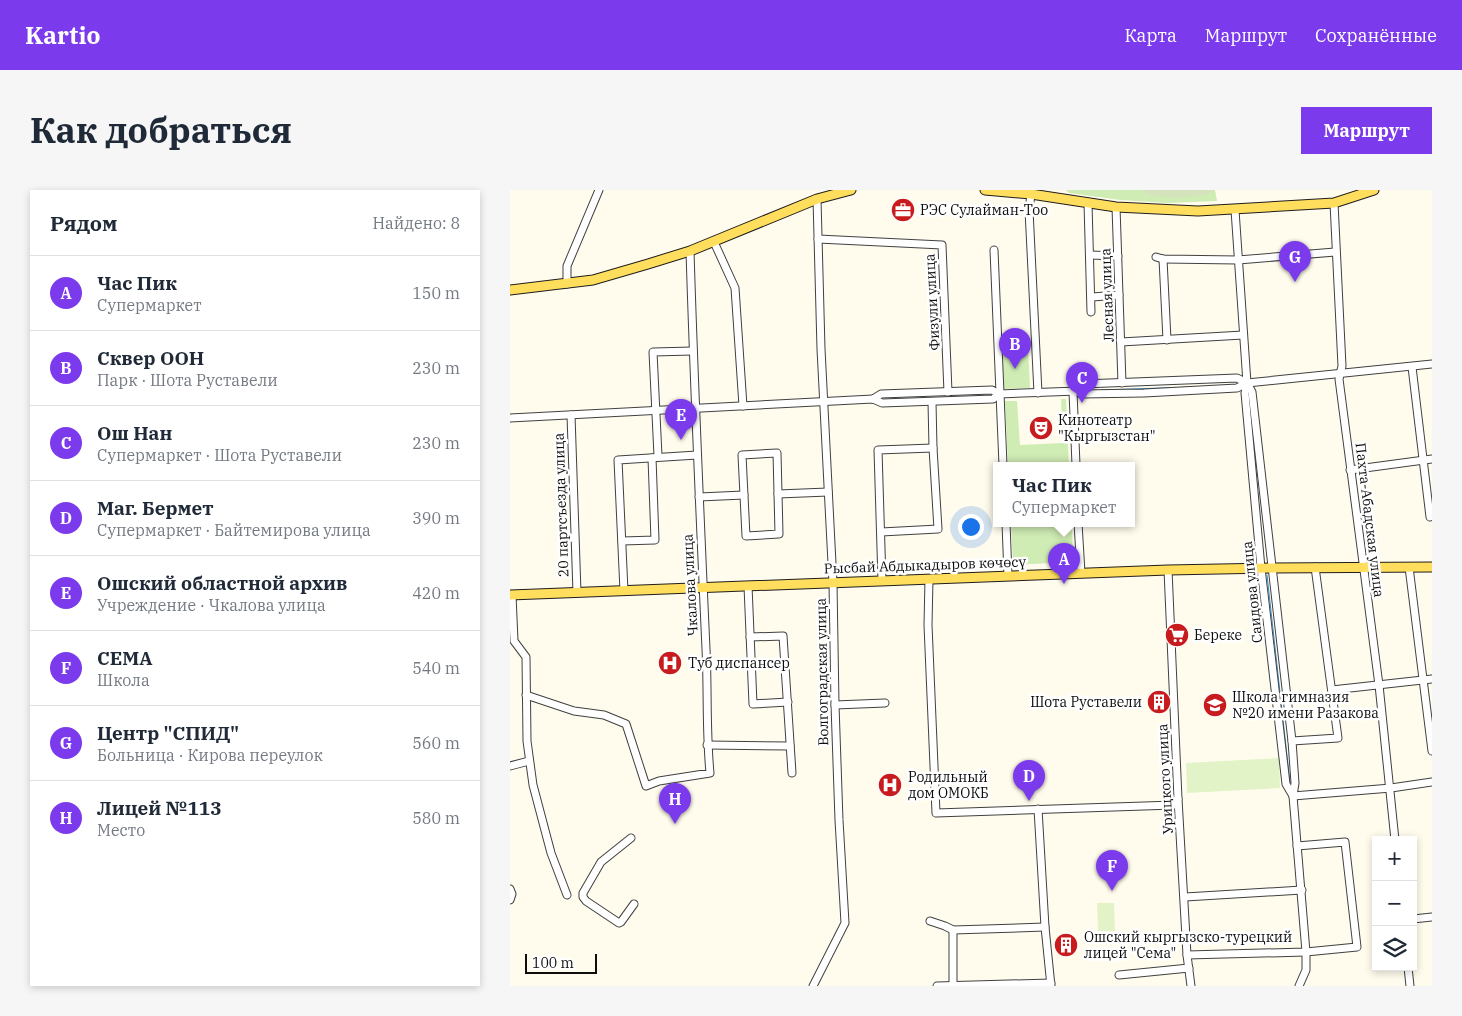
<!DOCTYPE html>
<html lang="ru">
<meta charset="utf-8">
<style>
body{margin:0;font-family:"IBM Plex Serif",serif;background:#f6f6f7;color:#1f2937}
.controls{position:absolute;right:15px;bottom:15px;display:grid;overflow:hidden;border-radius:0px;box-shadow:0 2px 8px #0003}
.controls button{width:45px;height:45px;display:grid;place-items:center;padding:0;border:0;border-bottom:1px solid #e0e1e3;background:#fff;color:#1f2937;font:25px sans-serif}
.scale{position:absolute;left:15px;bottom:12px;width:72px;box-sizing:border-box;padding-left:5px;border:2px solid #0d0d0d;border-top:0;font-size:14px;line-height:18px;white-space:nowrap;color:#0d0d0d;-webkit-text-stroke:4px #fff;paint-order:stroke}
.you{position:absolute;left:460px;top:336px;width:18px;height:18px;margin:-12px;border:4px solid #fff;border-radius:50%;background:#1a73e8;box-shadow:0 0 0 8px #1a73e833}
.badge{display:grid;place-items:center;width:32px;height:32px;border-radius:50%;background:#7c3aed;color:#fff;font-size:16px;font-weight:700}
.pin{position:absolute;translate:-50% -41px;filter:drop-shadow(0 1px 2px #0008)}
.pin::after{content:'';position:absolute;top:26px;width:18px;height:15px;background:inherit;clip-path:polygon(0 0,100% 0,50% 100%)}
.popup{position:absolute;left:483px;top:272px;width:142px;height:65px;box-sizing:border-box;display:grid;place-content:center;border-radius:0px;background:#fff;filter:drop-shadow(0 1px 4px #0005);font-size:16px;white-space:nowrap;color:#747a83}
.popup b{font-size:19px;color:#1f2937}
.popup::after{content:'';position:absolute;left:50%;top:100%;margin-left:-10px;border:10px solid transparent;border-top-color:#fff}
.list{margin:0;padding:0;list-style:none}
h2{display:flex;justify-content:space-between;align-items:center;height:65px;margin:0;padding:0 20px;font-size:21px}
h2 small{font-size:16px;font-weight:400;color:#747a83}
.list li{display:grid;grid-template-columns:32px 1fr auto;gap:15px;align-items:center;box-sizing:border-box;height:75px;padding:0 20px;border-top:1px solid #e0e1e3}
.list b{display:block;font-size:19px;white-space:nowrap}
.list p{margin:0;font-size:16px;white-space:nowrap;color:#747a83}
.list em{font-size:16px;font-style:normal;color:#747a83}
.icon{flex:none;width:28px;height:28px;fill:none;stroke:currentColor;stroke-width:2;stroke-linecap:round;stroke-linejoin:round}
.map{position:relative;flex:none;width:922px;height:796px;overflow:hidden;border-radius:0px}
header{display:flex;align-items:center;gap:30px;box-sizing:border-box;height:70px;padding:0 25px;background:#7c3aed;color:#fff}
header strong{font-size:24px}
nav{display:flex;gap:28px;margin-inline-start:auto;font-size:18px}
.intro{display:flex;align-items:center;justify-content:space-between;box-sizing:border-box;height:120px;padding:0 30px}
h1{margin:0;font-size:35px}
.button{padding:12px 22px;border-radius:0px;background:#7c3aed;color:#fff;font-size:18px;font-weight:700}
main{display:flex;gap:30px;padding:0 30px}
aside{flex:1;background:#fff;border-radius:0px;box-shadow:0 2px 8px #0003}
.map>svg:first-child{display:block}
.green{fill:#cfecb4}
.cemetery{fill:#d5e3bd}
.pitch{fill:#e2f3c7}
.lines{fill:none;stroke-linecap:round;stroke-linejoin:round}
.stream{stroke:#308ed7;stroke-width:1}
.minor-casing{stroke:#404040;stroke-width:9}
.major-casing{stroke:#1e1e1e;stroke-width:11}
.minor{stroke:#fff;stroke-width:7}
.major{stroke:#ffdd5d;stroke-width:9}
.labels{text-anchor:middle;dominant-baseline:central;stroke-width:5;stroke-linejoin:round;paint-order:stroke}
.poi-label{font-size:14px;fill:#0d0d0d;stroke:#fff;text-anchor:start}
.street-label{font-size:14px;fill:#0d0d0d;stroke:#fff}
</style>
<header>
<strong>Kartio</strong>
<nav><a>Карта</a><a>Маршрут</a><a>Сохранённые</a></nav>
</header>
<div class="intro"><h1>Как добраться</h1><a class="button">Маршрут</a></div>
<main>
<aside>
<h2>Рядом<small>Найдено: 8</small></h2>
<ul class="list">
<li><span class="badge">A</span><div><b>Час Пик</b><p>Супермаркет</p></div><em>150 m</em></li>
<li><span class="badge">B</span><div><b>Сквер ООН</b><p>Парк · Шота Руставели</p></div><em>230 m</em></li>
<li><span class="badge">C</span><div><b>Ош Нан</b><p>Супермаркет · Шота Руставели</p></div><em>230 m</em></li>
<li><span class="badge">D</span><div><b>Маг. Бермет</b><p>Супермаркет · Байтемирова улица</p></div><em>390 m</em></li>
<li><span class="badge">E</span><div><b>Ошский областной архив</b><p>Учреждение · Чкалова улица</p></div><em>420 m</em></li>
<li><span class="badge">F</span><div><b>СЕМА</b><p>Школа</p></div><em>540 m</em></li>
<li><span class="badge">G</span><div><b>Центр &quot;СПИД&quot;</b><p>Больница · Кирова переулок</p></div><em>560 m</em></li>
<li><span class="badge">H</span><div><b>Лицей №113</b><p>Место</p></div><em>580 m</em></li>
</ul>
</aside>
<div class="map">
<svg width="922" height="796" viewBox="0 0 922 796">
<rect width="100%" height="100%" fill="#fffced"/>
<!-- green -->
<g class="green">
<polygon points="556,0 705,0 707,11 657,13 610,10 559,3"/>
<polygon points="518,158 520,198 492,199 491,160"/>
<polygon points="551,209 556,209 559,275 498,275 495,211 507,211 510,255 553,253"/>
<polygon points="501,333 562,333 563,372 503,375"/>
</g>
<!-- cemetery -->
<path class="cemetery" d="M631 0H703V2C691 8 655 9 642 5 638 4 634 2 631 0Z"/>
<!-- pitch -->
<g class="pitch">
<polygon points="769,568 770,598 677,603 676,573"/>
<polygon points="587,713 604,713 605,741 588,741"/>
</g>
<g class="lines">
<!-- stream -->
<g class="stream">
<polyline points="592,200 683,197"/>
<polyline points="742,235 751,343"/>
<polyline points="757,385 780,593"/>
</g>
<!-- minor casing -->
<g class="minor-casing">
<g id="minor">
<polyline points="521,4 519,20 528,203"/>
<polyline points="578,13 581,122"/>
<polyline points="824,13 832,176 829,189 869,495 885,650"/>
<polyline points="606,17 612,193"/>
<polyline points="725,20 737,193 735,203 751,378 776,594 783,606"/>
<polyline points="308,49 432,55 438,202"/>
<polyline points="204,52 225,98 233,216"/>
<polyline points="484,60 493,275"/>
<polyline points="580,65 608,66"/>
<polyline points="646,67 653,69 728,70 825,62"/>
<polyline points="653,69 657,150"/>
<polyline points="57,94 57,76 89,0"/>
<polyline points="582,107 609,105"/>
<polyline points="611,152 733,145"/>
<polyline points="902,177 920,327"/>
<polyline points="737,193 742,202 782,551 785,593 783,606 796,762 796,780 789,796"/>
<polyline points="568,201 573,194 727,188 737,193"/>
<polyline points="563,202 566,275"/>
<polyline points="363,209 371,204 482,200 489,204 568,201 571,204 634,203 727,198 737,193 922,174"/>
<polyline points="61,225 67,403"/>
<polyline points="0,228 363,209 372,213 483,209 489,204"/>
<polygon points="267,263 269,344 236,346 232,265"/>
<polyline points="148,266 143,162 183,161"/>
<polyline points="840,280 922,269"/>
<polyline points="268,304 318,302"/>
<polyline points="189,307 234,305"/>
<polyline points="496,333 498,386"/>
<polyline points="568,333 571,383"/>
<polyline points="371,342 428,339 423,258 422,212"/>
<polyline points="112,351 145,350 142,268"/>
<polyline points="899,377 922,561"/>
<polyline points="658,380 668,609 677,765 681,796"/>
<polyline points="419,389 418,435 426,623 664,615 668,609"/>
<polyline points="372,391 368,260 423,258"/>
<polyline points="238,396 243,514 278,512"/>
<polyline points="114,401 108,270 187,265"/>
<polyline points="2,405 4,451 16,467 17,551 23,595 41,663 57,705"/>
<polyline points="240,447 273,446 282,583"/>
<polyline points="822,500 922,489"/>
<path d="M16 505 64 521 94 525 116 534 136 596 149 591 200 583C196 542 198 500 196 459 190 326 184 194 180 61"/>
<polyline points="325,515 375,513"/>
<polyline points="782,551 828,548 805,377"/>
<polyline points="197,555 280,556"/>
<polyline points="0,576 19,571"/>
<polyline points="783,606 881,598 922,592"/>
<polyline points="528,619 535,737 541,796"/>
<polyline points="121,648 91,672 73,703 73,707 76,711 109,733 111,732 124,714"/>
<polyline points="0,699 2,704 0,710"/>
<polyline points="675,707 792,700"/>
<polyline points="903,729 922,727"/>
<polyline points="420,731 435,736 443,740 535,737"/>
<polyline points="443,740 443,796"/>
<polyline points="677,765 796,762 847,757 835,652 787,656"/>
<polyline points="898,777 900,796"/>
<polyline points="609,785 679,778"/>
<polyline points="303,796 335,733 329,630 325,515 323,393 311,159 307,9"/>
<polyline points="427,796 541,793"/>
</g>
</g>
<!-- major casing -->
<g class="major-casing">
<g id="major">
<polyline points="475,0 521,4 606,17 688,21 824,13 864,0"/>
<polyline points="0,100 83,90 138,74 180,61 307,9 341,0"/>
<polyline points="0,405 658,380 761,378 922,377"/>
</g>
</g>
<!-- minor -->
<use href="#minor" class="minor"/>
<!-- major -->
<use href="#major" class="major"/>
</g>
<!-- icons -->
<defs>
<g id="office-disc" transform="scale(1.25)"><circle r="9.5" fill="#c71b1d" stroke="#fff"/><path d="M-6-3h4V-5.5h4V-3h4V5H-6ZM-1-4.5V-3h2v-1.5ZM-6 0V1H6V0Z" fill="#fff"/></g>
<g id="theatre-disc" transform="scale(1.25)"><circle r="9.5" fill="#c71b1d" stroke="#fff"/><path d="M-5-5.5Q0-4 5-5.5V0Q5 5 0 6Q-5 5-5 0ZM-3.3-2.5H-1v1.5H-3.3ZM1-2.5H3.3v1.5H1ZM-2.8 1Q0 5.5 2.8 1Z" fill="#fff"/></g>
<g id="supermarket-disc" transform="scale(1.25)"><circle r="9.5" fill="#c71b1d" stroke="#fff"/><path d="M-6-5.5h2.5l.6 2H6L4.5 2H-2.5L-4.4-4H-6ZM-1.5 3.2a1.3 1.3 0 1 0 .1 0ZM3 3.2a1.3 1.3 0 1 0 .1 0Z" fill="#fff"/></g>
<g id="hospital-disc" transform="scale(1.25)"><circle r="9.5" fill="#c71b1d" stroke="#fff"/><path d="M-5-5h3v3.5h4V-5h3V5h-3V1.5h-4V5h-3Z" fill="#fff"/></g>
<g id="building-disc" transform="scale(1.25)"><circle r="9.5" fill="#c71b1d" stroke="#fff"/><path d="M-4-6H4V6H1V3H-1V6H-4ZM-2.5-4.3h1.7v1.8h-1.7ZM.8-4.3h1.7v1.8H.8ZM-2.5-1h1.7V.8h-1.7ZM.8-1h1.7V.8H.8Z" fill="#fff"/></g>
<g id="school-disc" transform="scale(1.25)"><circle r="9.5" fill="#c71b1d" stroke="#fff"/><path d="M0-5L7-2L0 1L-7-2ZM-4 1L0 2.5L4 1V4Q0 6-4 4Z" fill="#fff"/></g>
</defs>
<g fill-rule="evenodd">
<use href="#office-disc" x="393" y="20"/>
<use href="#theatre-disc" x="531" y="238"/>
<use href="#supermarket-disc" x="667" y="445"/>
<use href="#hospital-disc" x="160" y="473"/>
<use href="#building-disc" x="649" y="512"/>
<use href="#school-disc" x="705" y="515"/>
<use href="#hospital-disc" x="380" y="595"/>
<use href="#building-disc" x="556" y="755"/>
</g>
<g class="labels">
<!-- poi labels -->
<g class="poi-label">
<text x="410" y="20">РЭС Сулайман-Тоо</text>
<text x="548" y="230">Кинотеатр<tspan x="548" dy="16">"Кыргызстан"</tspan></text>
<text x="684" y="445">Береке</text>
<text x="178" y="473">Туб диспансер</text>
<text x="722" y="507">Школа гимназия<tspan x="722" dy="16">№20 имени Разакова</tspan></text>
<text x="632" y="512" text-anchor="end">Шота Руставели</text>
<text x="398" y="587">Родильный<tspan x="398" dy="16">дом ОМОКБ</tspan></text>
<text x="574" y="747">Ошский кыргызско-турецкий<tspan x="574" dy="16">лицей "Сема"</tspan></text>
</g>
<!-- street labels -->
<g class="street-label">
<text transform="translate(597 105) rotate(-92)">Лесная улица</text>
<text transform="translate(422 112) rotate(-93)">Физули улица</text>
<text transform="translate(51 315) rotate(-92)">20 партсъезда улица</text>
<text transform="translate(860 330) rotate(83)">Пахта-Абадская улица</text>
<text transform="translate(415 375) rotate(-2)">Рысбай Абдыкадыров көчөсү</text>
<text transform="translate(180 395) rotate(-93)">Чкалова улица</text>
<text transform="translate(742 402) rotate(-96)">Саидова улица</text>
<text transform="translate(312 482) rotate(-91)">Волгоградская улица</text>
<text transform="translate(655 589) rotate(-93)">Урицкого улица</text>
</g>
</g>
</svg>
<div class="controls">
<button>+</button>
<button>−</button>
<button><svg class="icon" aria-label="layers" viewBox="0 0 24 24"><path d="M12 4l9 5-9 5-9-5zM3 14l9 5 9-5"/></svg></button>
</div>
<div class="scale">100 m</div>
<div class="you"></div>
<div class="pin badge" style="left:554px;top:394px">A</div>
<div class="popup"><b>Час Пик</b>Супермаркет</div>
<div class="pin badge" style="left:505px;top:179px">B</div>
<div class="pin badge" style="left:572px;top:213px">C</div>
<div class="pin badge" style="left:519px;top:611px">D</div>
<div class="pin badge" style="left:171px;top:250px">E</div>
<div class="pin badge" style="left:602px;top:701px">F</div>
<div class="pin badge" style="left:785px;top:92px">G</div>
<div class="pin badge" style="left:165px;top:634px">H</div>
</div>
</main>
